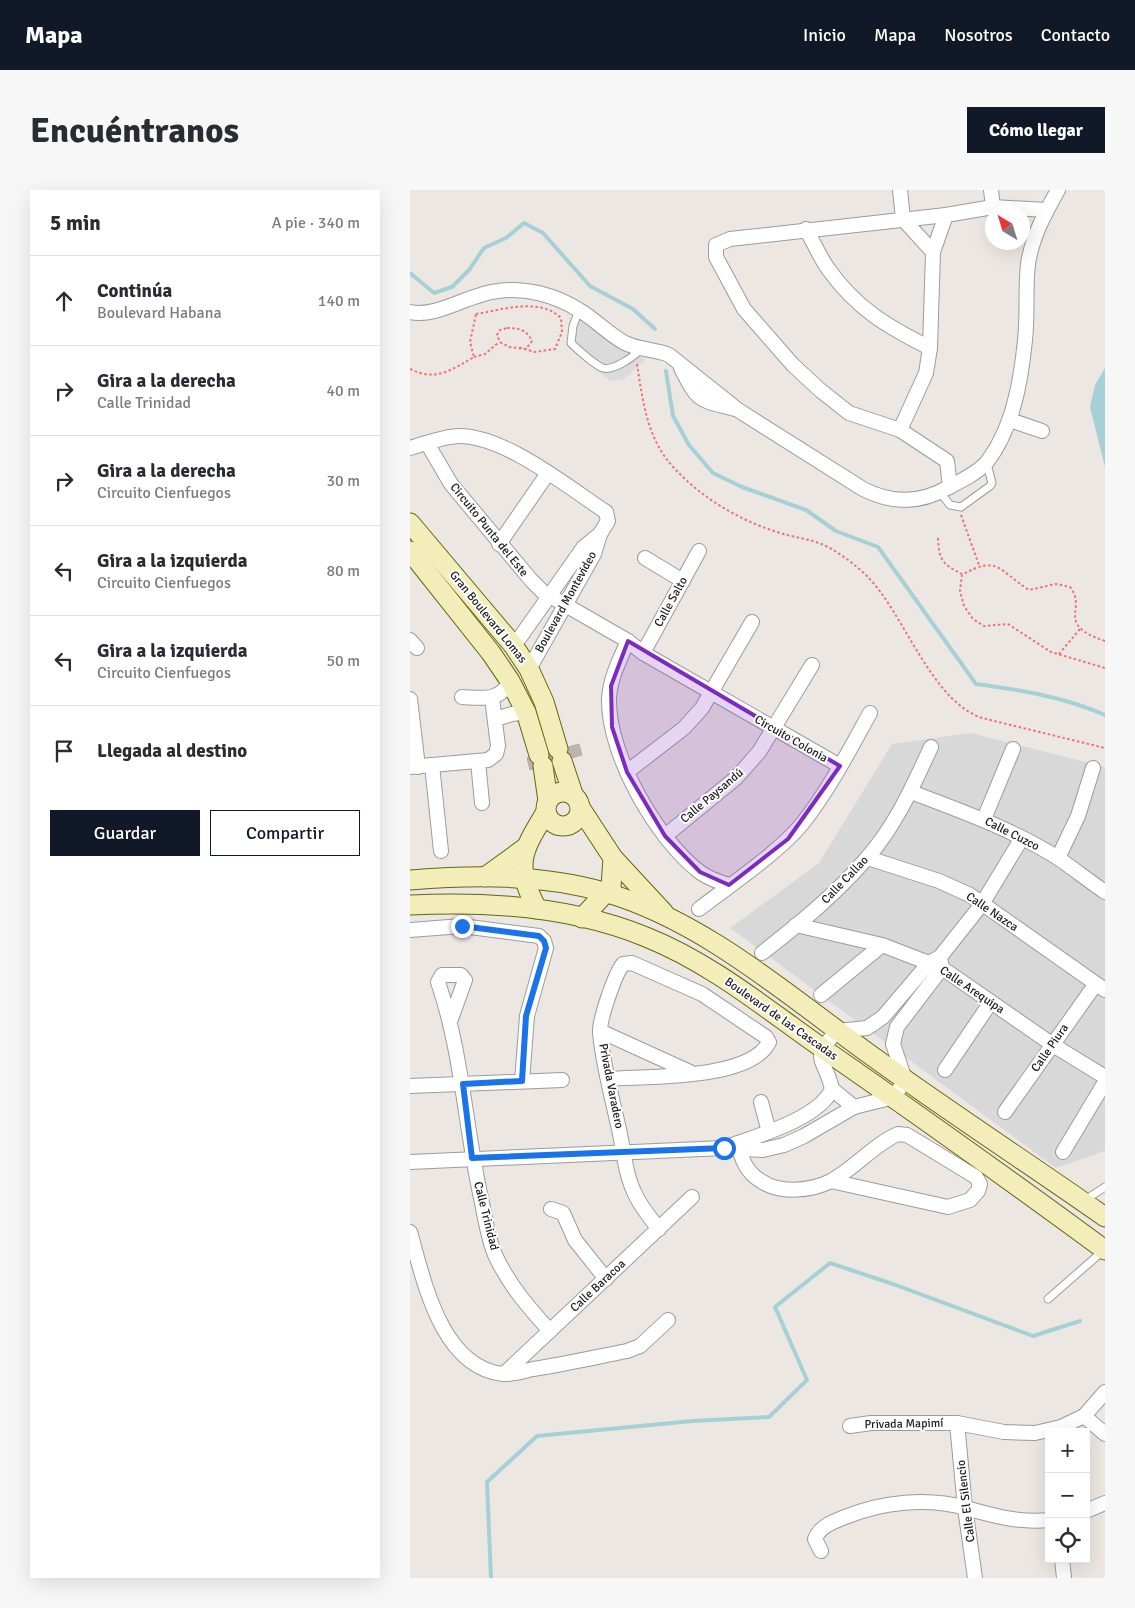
<!DOCTYPE html>
<html lang="es">
<meta charset="utf-8">
<style>
body{margin:0;font-family:Signika,sans-serif;background:#f7f7f7;color:#2b2b33}
.controls{position:absolute;right:15px;bottom:15px;display:grid;overflow:hidden;border-radius:0px;box-shadow:0 5px 20px #0002}
.controls button{width:45px;height:45px;display:grid;place-items:center;padding:0;border:0;border-bottom:1px solid #e1e1e2;background:#fff;color:#2b2b33;font:25px sans-serif}
.compass{position:absolute;left:575px;top:15px;width:45px;height:45px;border-radius:50%;background:#fff;box-shadow:0 5px 20px #0002;rotate:322deg}
.stop{position:absolute;width:15px;height:15px;margin:-11px;border:4px solid #1a73e8;border-radius:50%;background:#fff}
.stop.end{background:#1a73e8;border-color:#fff;box-shadow:0 1px 5px #0008}
.list{margin:0;padding:0;list-style:none}
h2{display:flex;justify-content:space-between;align-items:center;height:65px;margin:0;padding:0 20px;font-size:21px}
h2 small{font-size:16px;font-weight:400;color:#7c7c81}
.list li{display:grid;grid-template-columns:32px 1fr auto;gap:15px;align-items:center;box-sizing:border-box;height:90px;padding:0 20px;border-top:1px solid #e1e1e2}
.list b{display:block;font-size:19px;white-space:nowrap}
.list p{margin:0;font-size:16px;white-space:nowrap;color:#7c7c81}
.list em{font-size:16px;font-style:normal;color:#7c7c81}
.actions{display:flex;gap:10px;padding:15px 20px}
.actions a{flex:1;padding:11px 0;border:1px solid #111827;border-radius:0px;text-align:center;font-size:18px;color:#111827}
.actions .main{background:#111827;color:#fff}
.icon{flex:none;width:28px;height:28px;fill:none;stroke:currentColor;stroke-width:2;stroke-linecap:round;stroke-linejoin:round}
.map{position:relative;flex:none;width:695px;height:1388px;overflow:hidden;border-radius:0px}
header{display:flex;align-items:center;gap:30px;box-sizing:border-box;height:70px;padding:0 25px;background:#111827;color:#fff}
header strong{font-size:24px}
nav{display:flex;gap:28px;margin-inline-start:auto;font-size:18px}
.intro{display:flex;align-items:center;justify-content:space-between;box-sizing:border-box;height:120px;padding:0 30px}
h1{margin:0;font-size:35px}
.button{padding:12px 22px;border-radius:0px;background:#111827;color:#fff;font-size:18px;font-weight:700}
main{display:flex;gap:30px;padding:0 30px}
aside{flex:1;background:#fff;border-radius:0px;box-shadow:0 5px 20px #0002}
.map>svg:first-child{display:block}
.residential{fill:#d9d8d8}
.parking{fill:#dbdbdb}
.water{fill:#a5d1d6}
.lines{fill:none;stroke-linecap:round;stroke-linejoin:round}
.stream{stroke:#a5d1d6;stroke-width:4}
.building{fill:#bcb2af;stroke:#bcaca5}
.service-casing{stroke:#9c9c9c;stroke-width:9}
.minor-casing{stroke:#9c9c9c;stroke-width:16}
.secondary-casing{stroke:#66650e;stroke-width:21}
.path{stroke:#ec7275;stroke-width:2;stroke-dasharray:2.5 2.5;stroke-linecap:butt}
.service{stroke:#fff;stroke-width:7}
.minor{stroke:#fff;stroke-width:14}
.secondary{stroke:#f3eeb9;stroke-width:19}
.route{stroke:#1a73e8;stroke-width:6}
.marked{fill:#7b2cbf;fill-opacity:0.2;stroke:#7b2cbf;stroke-width:4;stroke-linejoin:round}
.labels{text-anchor:middle;dominant-baseline:central;stroke-width:4;stroke-linejoin:round;paint-order:stroke}
.street-label{font-size:12px;fill:#1b1b1b;stroke:#fff}
</style>
<header>
<strong>Mapa</strong>
<nav><a>Inicio</a><a>Mapa</a><a>Nosotros</a><a>Contacto</a></nav>
</header>
<div class="intro"><h1>Encuéntranos</h1><a class="button">Cómo llegar</a></div>
<main>
<aside>
<h2>5 min<small>A pie · 340 m</small></h2>
<ul class="list">
<li><svg class="icon" aria-label="ahead" viewBox="0 0 24 24"><path d="M12 20V5M6 11l6-6 6 6"/></svg><div><b>Continúa</b><p>Boulevard Habana</p></div><em>140 m</em></li>
<li><svg class="icon" aria-label="right" viewBox="0 0 24 24"><path d="M7 20v-9h11M14 6l5 5-5 5"/></svg><div><b>Gira a la derecha</b><p>Calle Trinidad</p></div><em>40 m</em></li>
<li><svg class="icon" aria-label="right" viewBox="0 0 24 24"><path d="M7 20v-9h11M14 6l5 5-5 5"/></svg><div><b>Gira a la derecha</b><p>Circuito Cienfuegos</p></div><em>30 m</em></li>
<li><svg class="icon" aria-label="left" viewBox="0 0 24 24"><path d="M17 20v-9H6M10 6l-5 5 5 5"/></svg><div><b>Gira a la izquierda</b><p>Circuito Cienfuegos</p></div><em>80 m</em></li>
<li><svg class="icon" aria-label="left" viewBox="0 0 24 24"><path d="M17 20v-9H6M10 6l-5 5 5 5"/></svg><div><b>Gira a la izquierda</b><p>Circuito Cienfuegos</p></div><em>50 m</em></li>
<li><svg class="icon" aria-label="arrive" viewBox="0 0 24 24"><path d="M6 21V4h12l-3 4 3 4H6"/></svg><div><b>Llegada al destino</b></div></li>
</ul>
<div class="actions"><a class="main">Guardar</a><a>Compartir</a></div>
</aside>
<div class="map">
<svg width="695" height="1388" viewBox="0 0 695 1388">
<rect width="100%" height="100%" fill="#ece7e2"/>
<!-- residential -->
<polygon class="residential" points="561,543 695,577 695,961 646,978 320,738 409,673 482,554"/>
<!-- parking -->
<polygon class="parking" points="168,120 235,170 213,190 201,191 158,158 162,136"/>
<!-- water -->
<polygon class="water" points="695,178 695,277 680,217 685,195"/>
<g class="lines">
<!-- stream -->
<g class="stream">
<polyline points="0,83 24,103 42,97 59,80 74,58 96,48 114,33 133,43 180,96 223,119 245,139"/>
<path d="M256 181 263 226 279 255 303 283 332 297 396 320 426 341 468 357 566 494C611 500 654 507 695 525"/>
<polyline points="81,1388 77,1292 127,1246 282,1231 359,1227 397,1190 365,1117 420,1073 483,1094 623,1146 670,1131"/>
</g>
</g>
<!-- building -->
<polygon class="building" points="169,554 172,565 120,580 117,568"/>
<g class="lines">
<!-- service casing -->
<g class="service-casing">
<g id="service">
<path d="M169 120 163 136 161 153C167 159 186 176 193 178 203 181 226 166 231 158"/>
<polyline points="530,302 540,315 551,317 580,296 582,293 577,274"/>
<polyline points="675,1010 695,997"/>
<polyline points="638,1109 694,1060"/>
</g>
</g>
<!-- minor casing -->
<g class="minor-casing">
<g id="minor">
<polyline points="581,0 583,17"/>
<path d="M396 39C404 53 410 68 419 80 447 119 478 137 520 158"/>
<polyline points="523,62 536,25"/>
<path d="M0 122C28 128 58 104 88 101 115 97 145 105 169 120 185 129 198 144 215 153 229 160 245 159 259 165L328 220 453 299C482 314 510 314 539 297 551 291 569 282 577 272 603 238 611 191 615 150 618 124 615 99 618 74 622 47 635 23 648 0"/>
<path d="M271 178C289 213 287 209 325 219"/>
<polyline points="600,230 632,241"/>
<polyline points="490,240 516,183 520,158 523,62 493,29 490,0"/>
<polyline points="17,253 41,294 121,390 133,402 218,451 233,463 430,576"/>
<path d="M0 258C15 253 33 247 48 246 94 245 158 297 196 322L198 331 190 344 184 364 119 479"/>
<polyline points="540,297 537,271 490,240 439,223 410,200 383,175 334,119 306,67 306,55 320,49 536,25 583,17 637,20"/>
<polyline points="89,354 138,283"/>
<polyline points="235,368 273,391"/>
<polyline points="0,450 7,458"/>
<path d="M218 451C210 469 200 488 199 509 198 565 247 650 291 683 300 689 309 692 319 695"/>
<polyline points="103,455 111,446 173,358 190,344"/>
<polyline points="233,463 289,361"/>
<path d="M52 507C72 508 90 512 100 491"/>
<polyline points="0,509 8,577"/>
<polyline points="85,529 102,524 116,522"/>
<polyline points="68,571 72,613"/>
<polyline points="22,575 31,661"/>
<polyline points="0,577 78,570 86,564 88,556 82,508"/>
<polyline points="217,582 274,538 292,518 342,432"/>
<path d="M501 602C551 621 602 639 648 668 664 679 679 691 695 702"/>
<polyline points="574,629 603,559"/>
<polyline points="255,646 326,588 349,562 402,475"/>
<polyline points="458,668 529,691 560,705 695,800"/>
<polyline points="648,668 668,626 683,578"/>
<path d="M289 719C320 695 368 663 392 634 419 600 439 561 460 523"/>
<polyline points="386,735 472,755 532,778 643,855 695,887"/>
<polyline points="0,740 52,736 129,746 134,751 136,758 117,826 112,891"/>
<path d="M352 763C389 734 425 705 456 669 485 637 503 596 521 557"/>
<polyline points="411,805 472,755"/>
<path d="M41 829 55 790 51 785H32L28 792C52 862 55 936 71 1008 75 1027 78 1050 86 1067 100 1096 119 1118 140 1141"/>
<polyline points="190,841 280,882"/>
<polyline points="535,880 581,812"/>
<path d="M199 889C237 886 341 890 359 852L356 847 292 804 222 773 213 774C205 784 189 830 190 843 193 876 203 911 210 944 214 964 216 986 225 1004 231 1017 240 1028 249 1039"/>
<polyline points="0,896 152,890"/>
<polyline points="422,899 444,917"/>
<polyline points="351,912 359,942"/>
<polyline points="595,922 685,795"/>
<path d="M329 953C330 968 337 983 351 991 370 1004 401 1001 421 991 445 978 463 955 488 944L497 945 566 987 570 994 568 1001 560 1010 538 1017 421 991"/>
<path d="M319 956C347 946 410 928 422 899 415 867 399 871 427 841L457 838 473 827 519 773 530 767 572 714 612 648"/>
<polyline points="653,962 695,892"/>
<polyline points="0,972 314,958 353,960 374,955 394,946 444,917 484,907 495,890 483,854 487,837 532,778 530,767"/>
<polyline points="141,1019 153,1023 165,1050 196,1089"/>
<path d="M0 1042C14 1091 31 1177 93 1184 102 1185 114 1181 123 1179 155 1174 186 1167 217 1161L230 1156 258 1130"/>
<polyline points="94,1184 282,1007"/>
<polyline points="674,1226 695,1244"/>
<polyline points="547,1233 555,1318 565,1388"/>
<polyline points="440,1236 461,1233 547,1233 594,1242 625,1243 651,1237 674,1226 695,1202"/>
<polyline points="676,1321 695,1313"/>
<path d="M411 1361 405 1349C410 1336 423 1332 435 1327 472 1312 517 1307 556 1318 584 1326 609 1333 639 1330"/>
<polyline points="652,1369 654,1388"/>
</g>
</g>
<!-- secondary casing -->
<g class="secondary-casing">
<g id="secondary">
<polyline points="0,333 103,455 119,479 134,512 148,559"/>
<polyline points="0,361 81,463 100,491 116,522 129,565"/>
<polyline points="152,571 163,604"/>
<polyline points="133,576 138,611"/>
<circle cx="153" cy="619" r="17"/>
<polyline points="171,619 203,668 201,697 172,728"/>
<polyline points="203,668 254,723"/>
<polyline points="75,687 115,658"/>
<path d="M0 690C64 685 132 684 194 702 293 730 380 807 462 866 538 921 618 973 695 1027"/>
<path d="M0 715C78 711 163 717 236 747 301 773 355 818 412 858 507 924 601 991 695 1060"/>
<path d="M127 719C104 674 111 663 136 622"/>
</g>
</g>
<!-- path -->
<g class="path">
<path d="M66 124C91 120 130 107 151 128L152 142 145 159 125 162 108 157"/>
<path d="M97 138C109 138 117 140 122 151L116 159 99 157 90 152 87 145 90 140Z"/>
<polyline points="64,167 75,164 89,152"/>
<path d="M227 174C233 212 237 250 265 279 292 308 329 330 367 342 379 346 391 348 403 351 423 357 442 372 457 386 494 423 521 511 572 528L695 558"/>
<path d="M0 179C26 192 41 180 64 167L60 152 66 124"/>
<polyline points="551,325 569,375"/>
<path d="M528 348C529 370 532 374 552 384"/>
<path d="M695 451C644 434 678 419 660 397L646 394 619 400C589 381 588 364 552 385L550 401 554 416 563 429 574 436 598 434 641 462 695 478"/>
<polyline points="649,464 670,439"/>
</g>
<!-- service -->
<use href="#service" class="service"/>
<!-- minor -->
<use href="#minor" class="minor"/>
<!-- secondary -->
<use href="#secondary" class="secondary"/>
</g>
<g class="lines">
<!-- route -->
<polyline class="route" points="52,736 129,746 134,751 136,758 116,826 112,891 53,894 62,968 314,958"/>
</g>
<!-- marked area -->
<path class="marked" d="M218 451 430 576 378 649 319 695 290 682 255 646 217 582 202 537 201 496Z"/>
<g class="labels">
<!-- street labels -->
<g class="street-label">
<text transform="translate(79 340) rotate(51)">Circuito Punta del Este</text>
<text transform="translate(156 412) rotate(-61)">Boulevard Montevideo</text>
<text transform="translate(261 412) rotate(-61)">Calle Salto</text>
<text transform="translate(78 427) rotate(51)">Gran Boulevard Lomas</text>
<text transform="translate(381 549) rotate(30)">Circuito Colonia</text>
<text transform="translate(302 606) rotate(-40)">Calle Paysandú</text>
<text transform="translate(602 644) rotate(27)">Calle Cuzco</text>
<text transform="translate(435 690) rotate(-46)">Calle Callao</text>
<text transform="translate(582 722) rotate(34)">Calle Nazca</text>
<text transform="translate(562 800) rotate(34)">Calle Arequipa</text>
<text transform="translate(371 829) rotate(35)">Boulevard de las Cascadas</text>
<text transform="translate(640 858) rotate(-55)">Calle Piura</text>
<text transform="translate(201 896) rotate(79)">Privada Varadero</text>
<text transform="translate(76 1026) rotate(76)">Calle Trinidad</text>
<text transform="translate(188 1096) rotate(-43)">Calle Baracoa</text>
<text transform="translate(494 1234) rotate(-1)">Privada Mapimí</text>
<text transform="translate(556 1311) rotate(-97)">Calle El Silencio</text>
</g>
</g>
</svg>
<div class="controls">
<button>+</button>
<button>−</button>
<button><svg class="icon" aria-label="locate" viewBox="0 0 24 24"><circle cx="12" cy="12" r="6"/><path d="M12 2v4M12 18v4M2 12h4M18 12h4"/></svg></button>
</div>
<svg class="compass" viewBox="-18 -18 36 36"><path d="M0-13l5 13h-10z" fill="#e53935"/><path d="M0 13l5-13h-10z" fill="#7c7c81"/></svg>
<div class="stop" style="left:314px;top:958px"></div>
<div class="stop end" style="left:52px;top:736px"></div>
</div>
</main>
